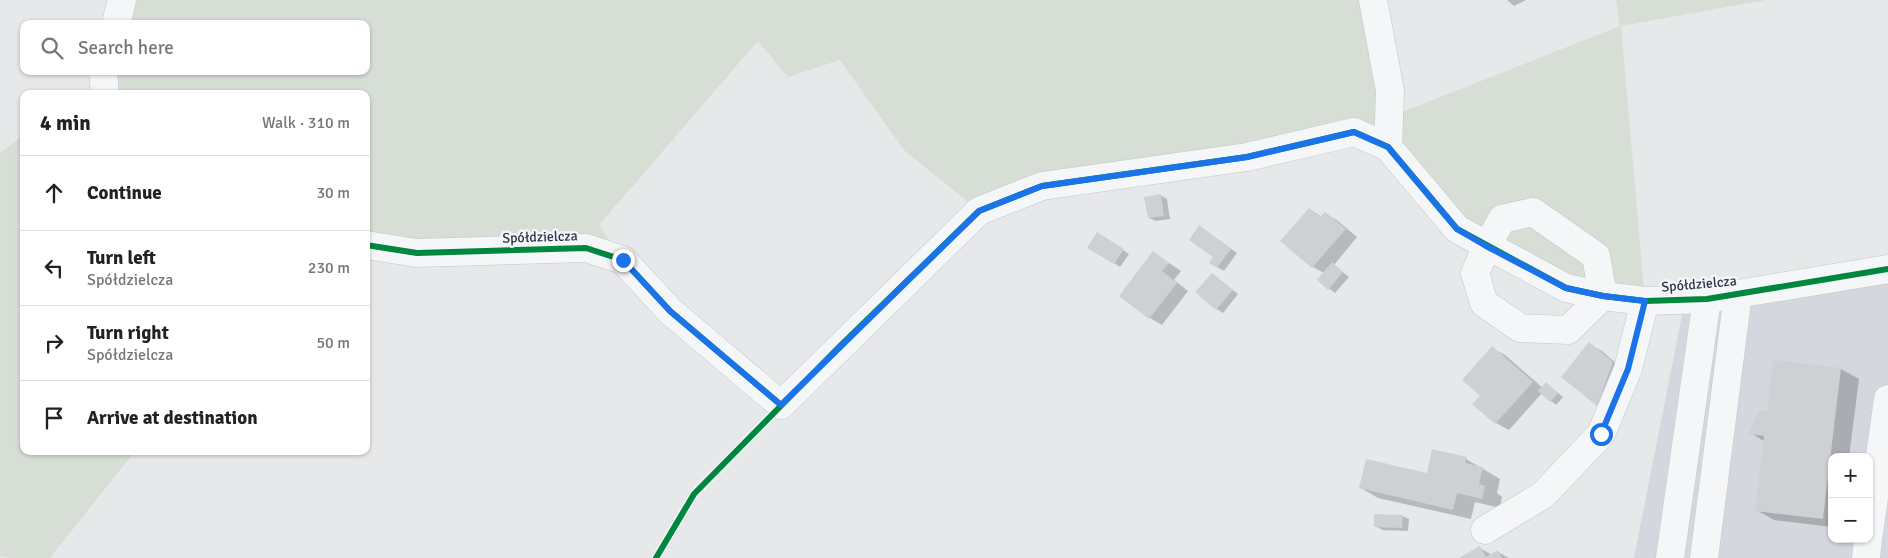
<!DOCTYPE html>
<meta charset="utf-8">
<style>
body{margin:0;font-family:Signika,sans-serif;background:#f6f6f6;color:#222}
.controls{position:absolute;right:15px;bottom:15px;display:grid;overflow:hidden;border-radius:10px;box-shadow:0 1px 4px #0004}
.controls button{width:45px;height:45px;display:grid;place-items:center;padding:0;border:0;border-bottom:1px solid #e0e0e0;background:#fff;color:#222;font:25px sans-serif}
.stop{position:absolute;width:15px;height:15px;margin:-11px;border:4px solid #1a73e8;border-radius:50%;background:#fff}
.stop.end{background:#1a73e8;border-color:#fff;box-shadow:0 1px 5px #0008}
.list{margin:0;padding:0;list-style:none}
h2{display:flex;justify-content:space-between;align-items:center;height:65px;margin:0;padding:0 20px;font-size:21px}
h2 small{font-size:16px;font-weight:400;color:#767676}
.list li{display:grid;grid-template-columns:32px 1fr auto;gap:15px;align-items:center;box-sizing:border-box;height:75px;padding:0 20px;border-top:1px solid #e0e0e0}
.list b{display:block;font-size:19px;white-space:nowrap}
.list p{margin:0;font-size:16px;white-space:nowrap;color:#767676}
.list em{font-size:16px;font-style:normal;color:#767676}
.icon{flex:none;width:28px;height:28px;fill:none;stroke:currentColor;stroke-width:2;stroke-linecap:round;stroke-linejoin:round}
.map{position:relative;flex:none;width:1888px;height:558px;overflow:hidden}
.search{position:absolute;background:#fff;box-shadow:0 1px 4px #0004;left:20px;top:20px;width:350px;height:55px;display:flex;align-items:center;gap:12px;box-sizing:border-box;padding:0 18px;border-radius:10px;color:#767676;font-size:19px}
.panel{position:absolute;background:#fff;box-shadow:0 1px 4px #0004;left:20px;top:90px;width:350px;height:365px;border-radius:10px}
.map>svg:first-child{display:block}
.built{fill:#d4d7dd;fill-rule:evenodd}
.green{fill:#d6ded6}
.shadow{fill:#0003}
.building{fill:#ced0d3}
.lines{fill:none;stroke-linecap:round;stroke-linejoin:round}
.minor-casing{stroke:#c4c6c8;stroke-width:29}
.minor{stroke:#f5f6f7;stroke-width:28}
.cycleway-casing{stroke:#f4f6f9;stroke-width:9}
.cycleway{stroke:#00873e;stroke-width:6}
.route{stroke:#1a73e8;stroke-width:6}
.labels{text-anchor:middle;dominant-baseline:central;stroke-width:5;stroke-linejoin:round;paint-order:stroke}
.street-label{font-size:14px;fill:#2b3445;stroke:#f4f6f9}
</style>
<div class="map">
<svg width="1888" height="558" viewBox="0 0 1888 558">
<rect width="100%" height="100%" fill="#e6e8ea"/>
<!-- built -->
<path class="built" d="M1888 269V558H1634L1685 300ZM1832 457H1869V539H1832Z"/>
<!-- green -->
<g class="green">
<polygon points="122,0 1373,0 1390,117 1620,26 1616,0 1766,0 1621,26 1645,301 1487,246 1354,132 979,211 904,150 840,60 788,77 758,41 599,225 623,260 366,245 366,94 105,94 103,71 366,71 366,24 116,24"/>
<polygon points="24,134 24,451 135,451 50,558 11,558 0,556 0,153"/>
</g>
<!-- shadow -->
<g class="shadow">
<polygon points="1507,0 1526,0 1514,6"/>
<polygon points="1160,195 1167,199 1170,219 1156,221 1149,218"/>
<polygon points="1309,209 1322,217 1325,213 1338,221 1357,237 1334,265 1349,277 1335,293 1318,280 1324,273 1313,267 1282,241"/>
<polygon points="1206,231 1237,253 1224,271 1217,267"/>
<polygon points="1098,234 1129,254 1120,267 1089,247"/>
<polygon points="1154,253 1181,271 1174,280 1188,291 1162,325 1150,318"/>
<polygon points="1212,274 1238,294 1223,313 1217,309"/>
<polygon points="1589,344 1602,351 1625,371 1610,412 1598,405 1563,376"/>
<polygon points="1492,348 1505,355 1543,388 1547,384 1563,397 1556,405 1542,393 1509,430 1496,423 1474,404 1481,396"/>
<polygon points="1841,369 1859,379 1849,457 1832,457 1832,527 1774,520 1756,510 1765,442 1751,433"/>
<polygon points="1466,459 1500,479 1497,493 1502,497 1500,508 1475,502 1471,519 1378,498 1361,488 1428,474"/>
<polygon points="1402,516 1409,519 1408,531 1382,530 1376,526"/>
<polygon points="1480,548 1492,555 1498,552 1509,558 1462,558"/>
</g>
<!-- building -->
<g class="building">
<polygon points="1161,194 1164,216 1148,218 1144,197"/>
<polygon points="1309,208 1320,217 1325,212 1346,229 1312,268 1280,241"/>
<polygon points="1199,225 1231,249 1217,268 1209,263 1213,257 1189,240"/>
<polygon points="1097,232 1124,249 1114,264 1087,248"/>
<polygon points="1153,251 1169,263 1162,271 1177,283 1149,319 1119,296"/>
<polygon points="1332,262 1343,272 1328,290 1317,280"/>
<polygon points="1212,273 1233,290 1216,310 1195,292"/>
<polygon points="1589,342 1613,362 1597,406 1561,377"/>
<polygon points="1492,346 1533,382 1495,424 1472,404 1480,396 1462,380"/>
<polygon points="1773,360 1841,368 1823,519 1755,511 1764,436 1749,434 1759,410 1767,412"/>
<polygon points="1546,382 1558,393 1550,402 1538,391"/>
<polygon points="1432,449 1467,457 1465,463 1483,467 1479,484 1485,486 1482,499 1457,493 1453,510 1359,488 1366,459 1427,473"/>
<polygon points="1374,514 1403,515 1402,528 1374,527"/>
<polygon points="1480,546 1486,557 1498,550 1502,558 1459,558"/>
</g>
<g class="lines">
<!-- minor casing -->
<g class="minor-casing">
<g id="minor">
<polyline points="1373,0 1390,91 1388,147"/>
<polyline points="116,24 122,0"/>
<polyline points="103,71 105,94"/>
<polygon points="1533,212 1596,256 1603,296 1568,330 1520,328 1484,303 1475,273 1487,246 1502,219"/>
<polyline points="366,245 417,253 586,248 623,260 670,311 781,405 979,211 1042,186 1247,157 1354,132 1388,147 1457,229 1566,288 1603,296 1645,301 1707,299 1888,269"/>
<polyline points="1485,530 1543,495 1601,434 1628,369 1645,301"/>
<polyline points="1869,533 1888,399"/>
<polyline points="1670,558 1707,299"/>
<polyline points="1704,558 1738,294"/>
<polyline points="1866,558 1868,539"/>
</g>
</g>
<!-- minor -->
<use href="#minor" class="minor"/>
<!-- cycleway casing -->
<g class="cycleway-casing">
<g id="cycleway">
<polyline points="366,245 417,253 586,248 623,260 670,311 781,405"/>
<polyline points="656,558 694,494 841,345 979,211 1042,186 1247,157 1354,132 1388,147 1457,229 1566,288 1603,296 1645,301 1707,299 1888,269"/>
</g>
</g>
<!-- cycleway -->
<use href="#cycleway" class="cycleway"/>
</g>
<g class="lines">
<!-- route -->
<polyline class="route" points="623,260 670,311 781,405 979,211 1042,186 1247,157 1354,132 1388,147 1457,229 1486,246 1566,288 1603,296 1645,301 1628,369 1601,434"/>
</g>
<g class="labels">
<!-- street labels -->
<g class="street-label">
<text transform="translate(540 237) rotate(-2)">Spółdzielcza</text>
<text transform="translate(1699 284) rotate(-5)">Spółdzielcza</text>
</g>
</g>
</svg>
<div class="controls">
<button>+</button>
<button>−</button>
</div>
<div class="stop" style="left:1601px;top:434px"></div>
<div class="stop end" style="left:623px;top:260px"></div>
<div class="search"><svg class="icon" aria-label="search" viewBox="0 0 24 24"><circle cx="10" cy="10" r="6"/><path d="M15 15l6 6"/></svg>Search here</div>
<section class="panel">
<h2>4 min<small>Walk · 310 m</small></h2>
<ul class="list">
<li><svg class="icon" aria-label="ahead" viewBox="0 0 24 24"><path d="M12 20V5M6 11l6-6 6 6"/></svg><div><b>Continue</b></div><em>30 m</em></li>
<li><svg class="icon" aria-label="left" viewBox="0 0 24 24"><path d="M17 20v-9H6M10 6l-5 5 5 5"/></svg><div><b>Turn left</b><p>Spółdzielcza</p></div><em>230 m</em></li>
<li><svg class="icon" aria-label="right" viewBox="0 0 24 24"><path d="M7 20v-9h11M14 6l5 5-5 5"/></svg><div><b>Turn right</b><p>Spółdzielcza</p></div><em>50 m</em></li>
<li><svg class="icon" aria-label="arrive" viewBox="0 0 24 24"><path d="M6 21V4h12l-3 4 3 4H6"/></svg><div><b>Arrive at destination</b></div></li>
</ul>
</section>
</div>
